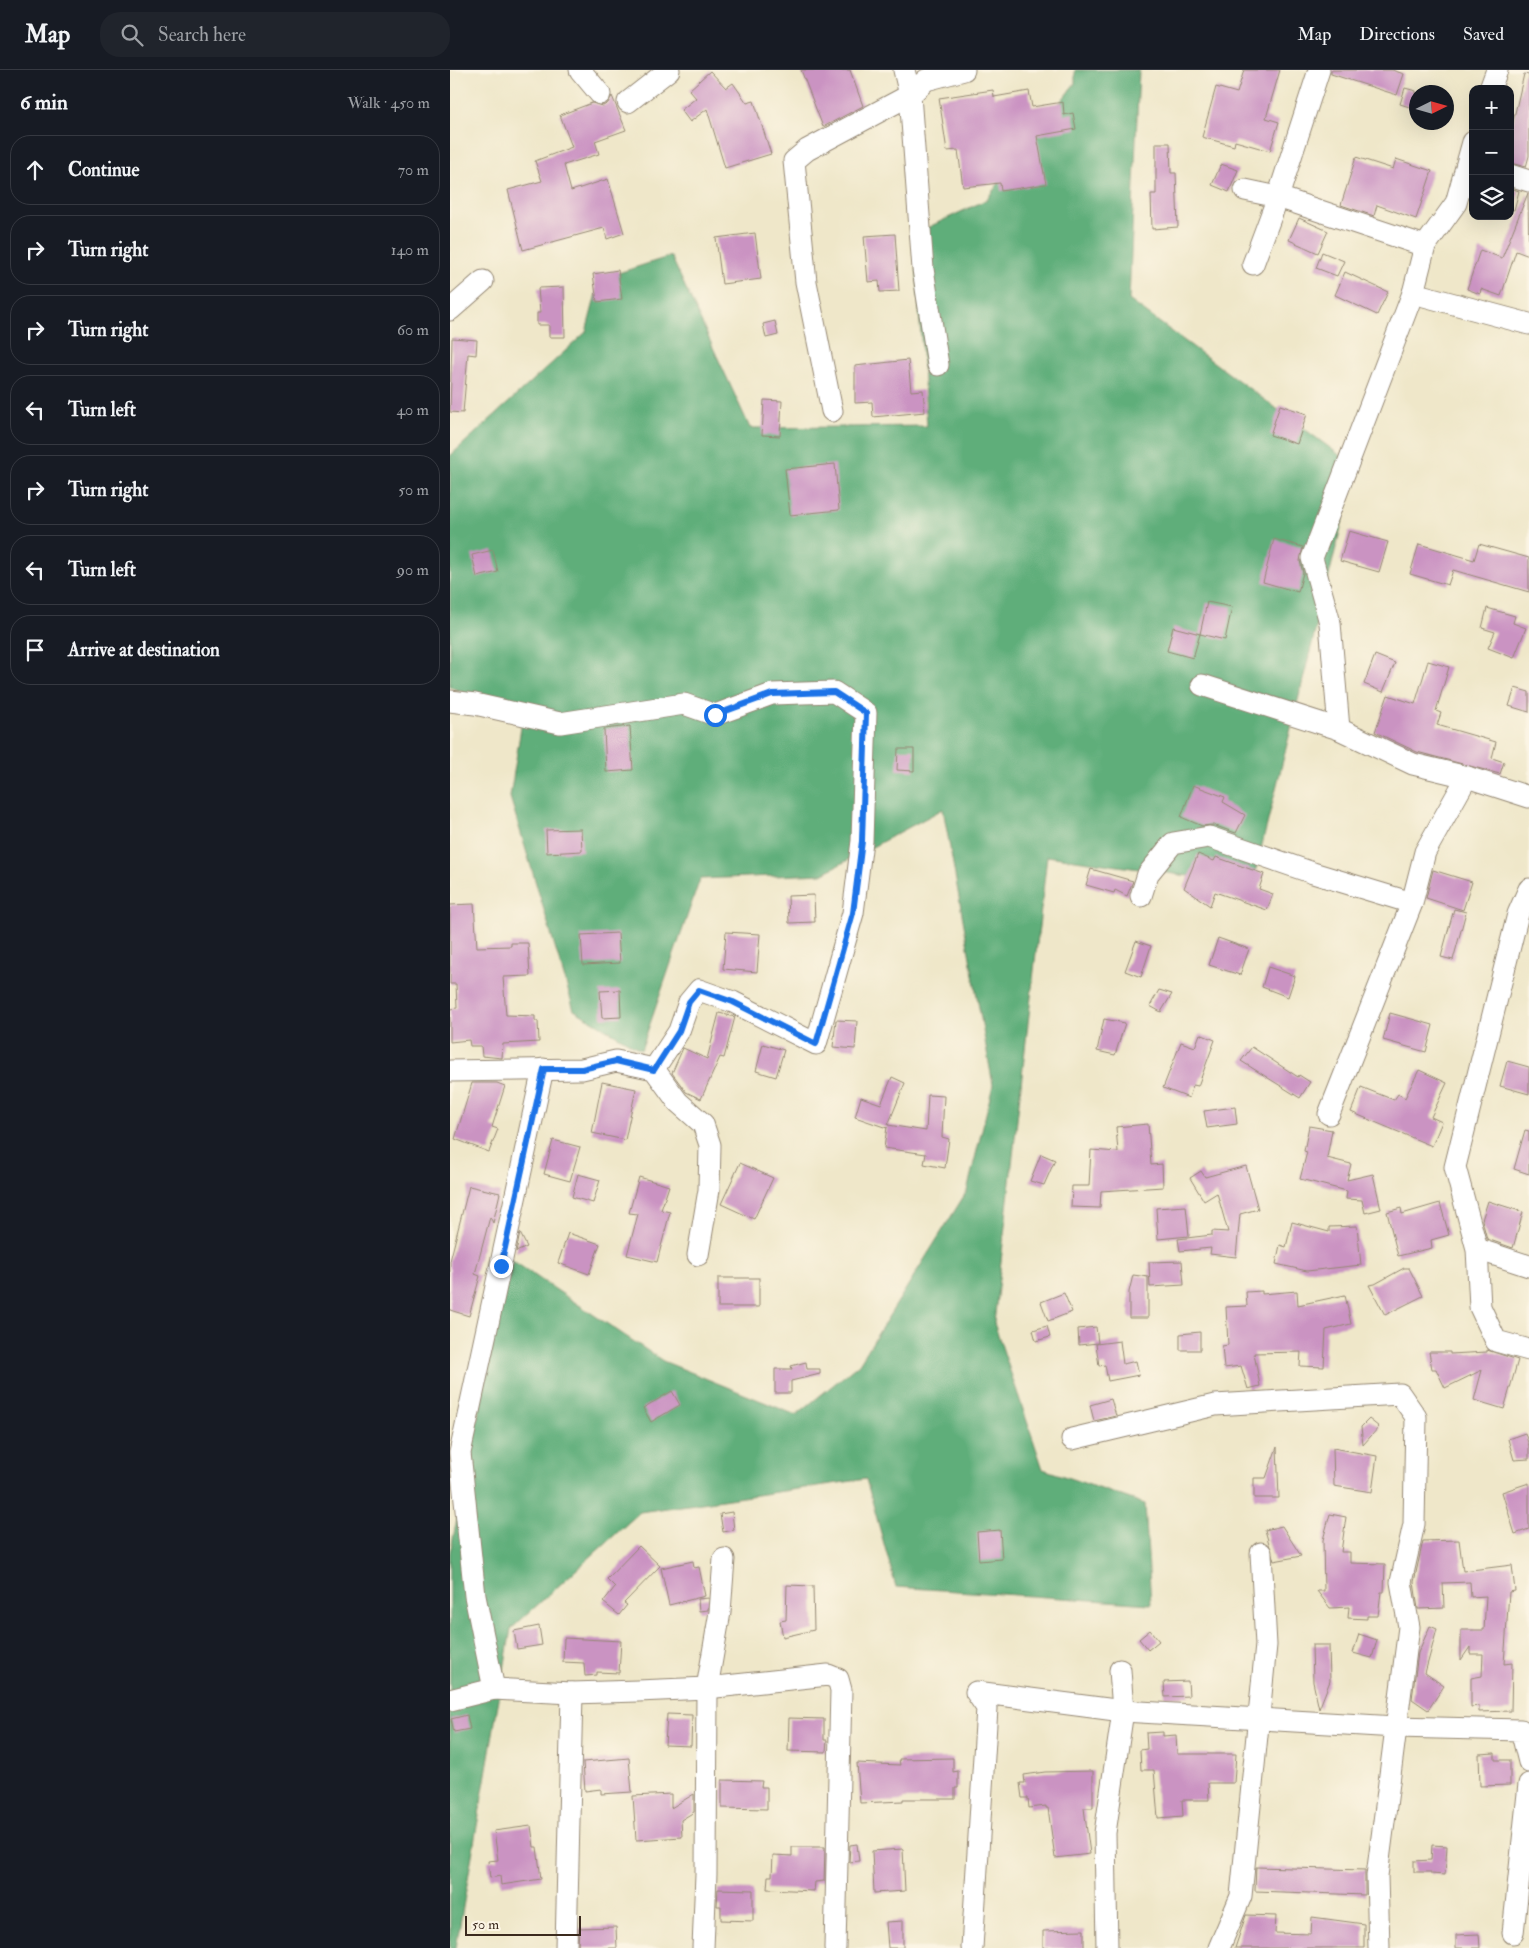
<!DOCTYPE html>
<meta charset="utf-8">
<style>
body{margin:0;font-family:"IM FELL Double Pica",serif;background:#20242c;color:#f1f3f6}
.controls{position:absolute;right:15px;top:15px;display:grid;overflow:hidden;border-radius:10px;box-shadow:0 5px 20px #0002}
.controls button{width:45px;height:45px;display:grid;place-items:center;padding:0;border:0;border-bottom:1px solid #363941;background:#171b24;color:#f1f3f6;font:25px sans-serif}
.compass{position:absolute;left:959px;top:15px;width:45px;height:45px;border-radius:50%;background:#171b24;box-shadow:0 5px 20px #0002;rotate:85deg}
.scale{position:absolute;left:15px;bottom:12px;width:116px;box-sizing:border-box;padding-left:5px;border:2px solid #3b2a1e;border-top:0;font-size:14px;line-height:18px;white-space:nowrap;color:#3b2a1e;-webkit-text-stroke:4px #fcf5e5;paint-order:stroke}
.stop{position:absolute;width:15px;height:15px;margin:-11px;border:4px solid #1a73e8;border-radius:50%;background:#fff}
.stop.end{background:#1a73e8;border-color:#fff;box-shadow:0 1px 5px #0008}
.list{margin:0;padding:0;list-style:none}
h2{display:flex;justify-content:space-between;align-items:center;height:65px;margin:0;padding:0 20px;font-size:21px}
h2 small{font-size:16px;font-weight:400;color:#9ea1a6}
.list li{display:grid;grid-template-columns:32px 1fr auto;gap:15px;align-items:center;box-sizing:border-box;height:70px;margin:0 10px 10px;padding:0 10px;border:1px solid #363941;border-radius:20px}
.list b{display:block;font-size:19px;white-space:nowrap}
.list em{font-size:16px;font-style:normal;color:#9ea1a6}
.icon{flex:none;width:28px;height:28px;fill:none;stroke:currentColor;stroke-width:2;stroke-linecap:round;stroke-linejoin:round}
.map{position:relative;flex:none;width:1079px;height:1878px;overflow:hidden}
header{display:flex;align-items:center;gap:30px;box-sizing:border-box;height:70px;padding:0 25px;background:#171b24;border-bottom:1px solid #363941}
header strong{font-size:24px}
nav{display:flex;gap:28px;margin-inline-start:auto;font-size:18px}
.search{width:350px;height:45px;background:#20242c;display:flex;align-items:center;gap:12px;box-sizing:border-box;padding:0 18px;border-radius:20px;color:#9ea1a6;font-size:19px}
main{display:flex}
aside{flex:1;background:#171b24}
.map>svg:first-child{display:block}
.forest{fill:#5fae7a;stroke:#4d6c4c}
.building{fill:#ca93c2}
.lines{fill:none;stroke-linecap:round;stroke-linejoin:round}
.minor-casing{stroke:#958874;stroke-width:23}
.minor{stroke:#fff;stroke-width:21}
.route{stroke:#1a73e8;stroke-width:6}
</style>
<header>
<strong>Map</strong>
<div class="search"><svg class="icon" aria-label="search" viewBox="0 0 24 24"><circle cx="10" cy="10" r="6"/><path d="M15 15l6 6"/></svg>Search here</div>
<nav><a>Map</a><a>Directions</a><a>Saved</a></nav>
</header>
<main>
<aside>
<h2>6 min<small>Walk · 450 m</small></h2>
<ul class="list">
<li><svg class="icon" aria-label="ahead" viewBox="0 0 24 24"><path d="M12 20V5M6 11l6-6 6 6"/></svg><div><b>Continue</b></div><em>70 m</em></li>
<li><svg class="icon" aria-label="right" viewBox="0 0 24 24"><path d="M7 20v-9h11M14 6l5 5-5 5"/></svg><div><b>Turn right</b></div><em>140 m</em></li>
<li><svg class="icon" aria-label="right" viewBox="0 0 24 24"><path d="M7 20v-9h11M14 6l5 5-5 5"/></svg><div><b>Turn right</b></div><em>60 m</em></li>
<li><svg class="icon" aria-label="left" viewBox="0 0 24 24"><path d="M17 20v-9H6M10 6l-5 5 5 5"/></svg><div><b>Turn left</b></div><em>40 m</em></li>
<li><svg class="icon" aria-label="right" viewBox="0 0 24 24"><path d="M7 20v-9h11M14 6l5 5-5 5"/></svg><div><b>Turn right</b></div><em>50 m</em></li>
<li><svg class="icon" aria-label="left" viewBox="0 0 24 24"><path d="M17 20v-9H6M10 6l-5 5 5 5"/></svg><div><b>Turn left</b></div><em>90 m</em></li>
<li><svg class="icon" aria-label="arrive" viewBox="0 0 24 24"><path d="M6 21V4h12l-3 4 3 4H6"/></svg><div><b>Arrive at destination</b></div></li>
</ul>
</aside>
<div class="map">
<svg width="1079" height="1878" viewBox="0 0 1079 1878">
<rect width="100%" height="100%" fill="#fcf5e5"/>
<filter id="ink" filterUnits="userSpaceOnUse"><feTurbulence type="fractalNoise" baseFrequency=".02" numOctaves="2"/><feDisplacementMap in="SourceGraphic" scale="10" xChannelSelector="R" yChannelSelector="G"/><feConvolveMatrix kernelMatrix="1 2 1 2 8 2 1 2 1" color-interpolation-filters="sRGB"/></filter>
<filter id="wash" filterUnits="userSpaceOnUse"><feTurbulence type="fractalNoise" baseFrequency=".0096" numOctaves="4" result="noise"/><feDisplacementMap in="SourceGraphic" scale="20" xChannelSelector="R" yChannelSelector="G"/><feGaussianBlur stdDeviation="1.12" result="paint"/><feColorMatrix in="noise" values="0 0 0 0 0 0 0 0 0 0 0 0 0 0 0 0 0 1.4 0 .05"/><feComposite in="paint" operator="in"/></filter>
<g filter="url(#wash)">
<rect width="100%" height="100%" fill="#efe7c9"/>
<!-- forest -->
<polygon class="forest" points="625,0 689,0 679,230 906,397 802,815 597,786 544,1253 593,1399 695,1434 701,1534 446,1517 416,1409 190,1442 61,1559 6,1878 0,1878 0,1483 60,1189 213,1291 346,1345 409,1294 517,1121 543,1015 493,739 372,804 250,809 191,980 124,940 60,727 73,645 0,617 0,386 136,262 150,209 221,186 300,358 477,356 464,164 536,130 625,13"/>
<g id="blocks">
<!-- building -->
<g class="building">
<polygon points="351,0 400,0 413,36 373,57"/>
<polygon points="794,0 830,0 816,48 829,52 820,81 785,71 784,76 752,67 766,17 787,23"/>
<polygon points="881,0 942,0 954,4 947,25 881,4"/>
<polygon points="260,1 276,18 283,13 297,33 304,31 321,84 275,98 257,39 240,52 231,40 246,28 239,20"/>
<polygon points="1074,4 1079,5 1079,86 1076,97 1060,93 1060,65"/>
<polygon points="955,18 966,21 966,39 950,34"/>
<polygon points="543,20 544,27 579,21 582,37 613,32 614,45 623,43 626,59 587,66 596,114 551,121 550,113 513,117 508,80 497,81 489,28"/>
<polygon points="162,26 176,60 145,71 149,84 114,95 121,121 158,109 174,163 157,169 154,158 73,180 58,120 92,111 85,91 122,77 110,45 142,33 153,36 158,33"/>
<polygon points="706,73 720,73 721,103 726,103 728,157 702,159 701,124 706,124"/>
<polygon points="906,87 943,99 946,89 982,101 966,149 927,135 924,146 891,135"/>
<polygon points="771,94 788,100 779,122 762,115"/>
<polygon points="1060,118 1069,121 1064,140 1060,139"/>
<polygon points="1078,123 1079,186 1066,181 1051,226 1031,219 1030,224 1017,219 1030,180 1052,188"/>
<polygon points="849,148 878,161 868,183 839,170"/>
<polygon points="305,163 311,209 272,214 266,168"/>
<polygon points="445,164 449,221 430,222 429,211 418,212 414,166"/>
<polygon points="872,182 894,191 887,206 866,198"/>
<polygon points="168,200 172,229 147,232 143,204"/>
<polygon points="895,202 938,222 927,245 885,225"/>
<polygon points="114,217 115,267 99,267 99,255 87,255 87,243 90,243 88,218"/>
<polygon points="325,251 328,265 316,268 313,254"/>
<polygon points="2,268 27,270 26,285 18,284 13,343 0,342"/>
<polygon points="458,290 461,321 473,320 475,342 423,347 422,332 405,333 405,296"/>
<polygon points="314,330 332,331 330,366 312,365"/>
<polygon points="830,335 857,344 847,374 820,365"/>
<polygon points="385,394 389,440 340,445 335,399"/>
<polygon points="899,461 938,472 929,502 890,491"/>
<polygon points="824,469 853,477 850,491 853,503 848,522 813,512"/>
<polygon points="969,474 1024,490 1029,474 1079,488 1079,522 1003,500 998,515 960,504"/>
<polygon points="43,480 48,502 27,507 22,485"/>
<polygon points="757,532 782,537 775,570 750,564"/>
<polygon points="1037,538 1065,546 1063,553 1076,558 1064,588 1038,578 1045,562 1032,558"/>
<polygon points="723,557 750,564 743,588 717,581"/>
<polygon points="925,585 945,593 933,622 914,614"/>
<polygon points="978,591 999,597 986,641 991,643 987,655 1046,672 1042,688 1054,692 1050,704 967,682 925,662 938,625 965,634"/>
<polygon points="1065,618 1079,622 1079,642 1059,636"/>
<polygon points="180,656 183,700 156,702 154,659"/>
<polygon points="448,679 464,679 464,701 447,700"/>
<polygon points="743,715 775,727 773,732 795,745 786,763 763,755 752,756 731,747"/>
<polygon points="131,759 132,781 97,783 96,760"/>
<polygon points="748,784 764,791 766,787 814,804 809,819 823,824 817,840 765,822 760,836 734,818"/>
<polygon points="641,799 683,811 677,826 665,820 664,823 636,815"/>
<polygon points="983,800 1022,812 1013,840 976,828"/>
<polygon points="364,825 365,852 339,853 338,826"/>
<polygon points="24,834 27,877 61,876 61,873 78,873 80,906 53,907 56,945 85,946 85,951 88,951 89,972 53,974 52,988 32,986 31,976 20,976 19,970 0,972 0,939 7,938 6,914 0,914 0,835"/>
<polygon points="1004,839 1016,842 1003,890 991,887"/>
<polygon points="276,862 310,864 307,902 273,899"/>
<polygon points="168,863 170,893 133,895 131,865"/>
<polygon points="768,868 799,879 790,905 759,895"/>
<polygon points="686,871 701,876 691,907 675,901"/>
<polygon points="818,897 845,906 838,927 812,917"/>
<polygon points="170,920 171,947 152,948 150,921"/>
<polygon points="709,920 722,924 711,942 700,936"/>
<polygon points="269,943 285,947 274,988 270,987 251,1029 236,1022 222,1003 233,978 257,989"/>
<polygon points="940,943 983,955 976,982 933,970"/>
<polygon points="654,949 675,953 665,985 647,981"/>
<polygon points="386,950 407,951 405,979 383,977"/>
<polygon points="750,964 765,970 748,1016 743,1015 739,1028 713,1018 731,972 745,977"/>
<polygon points="313,974 334,980 326,1007 306,1001"/>
<polygon points="802,977 848,1007 849,1005 860,1012 850,1028 791,991"/>
<polygon points="1057,991 1079,997 1079,1024 1050,1016"/>
<polygon points="969,1000 997,1013 981,1047 992,1052 982,1076 901,1042 911,1017 944,1030 948,1024 955,1028"/>
<polygon points="442,1007 455,1013 438,1055 476,1061 478,1025 494,1026 492,1067 499,1069 495,1098 474,1094 476,1084 434,1078 437,1057 437,1058 405,1047 411,1027 431,1034"/>
<polygon points="152,1012 186,1019 175,1070 142,1063"/>
<polygon points="22,1013 47,1013 55,1016 42,1057 48,1059 39,1082 5,1069"/>
<polygon points="785,1037 787,1054 757,1058 754,1041"/>
<polygon points="698,1054 701,1095 712,1094 713,1117 651,1121 650,1138 621,1137 622,1116 639,1116 641,1080 668,1082 666,1057"/>
<polygon points="859,1056 882,1060 877,1088 901,1094 897,1110 923,1104 931,1139 915,1143 912,1130 896,1129 897,1121 850,1109 857,1082 854,1081"/>
<polygon points="1075,1060 1079,1061 1079,1104 1064,1099"/>
<polygon points="103,1070 130,1077 120,1111 94,1104"/>
<polygon points="591,1084 605,1090 594,1115 580,1111"/>
<polygon points="290,1093 323,1108 304,1149 271,1134"/>
<polygon points="796,1096 808,1139 790,1144 786,1187 760,1184 761,1178 730,1181 728,1169 762,1165 762,1161 778,1162 767,1123 754,1131 740,1108 751,1101 755,1107"/>
<polygon points="128,1104 150,1110 143,1133 122,1127"/>
<polygon points="189,1107 219,1116 211,1140 220,1142 207,1192 177,1185 188,1144 179,1143"/>
<polygon points="19,1116 50,1123 43,1153 40,1147 25,1204 30,1206 19,1246 0,1240 0,1191"/>
<polygon points="1038,1131 1073,1142 1063,1178 1037,1169 1032,1150"/>
<polygon points="990,1133 999,1165 981,1170 982,1178 948,1186 937,1142 951,1138 952,1144"/>
<polygon points="736,1136 739,1166 708,1169 706,1138"/>
<polygon points="842,1152 879,1162 879,1157 907,1156 911,1195 857,1201 826,1194 830,1175 836,1177"/>
<polygon points="70,1163 77,1177 66,1182"/>
<polygon points="118,1163 150,1174 139,1204 108,1193"/>
<polygon points="732,1191 734,1215 700,1217 699,1192"/>
<polygon points="954,1198 959,1198 973,1226 935,1245 919,1215 925,1214"/>
<polygon points="683,1205 698,1207 698,1248 679,1248 679,1222"/>
<rect x="268" y="1208" width="41" height="29"/>
<polygon points="812,1221 812,1224 847,1221 848,1235 895,1225 901,1254 876,1260 874,1297 850,1296 851,1282 804,1283 810,1316 798,1319 791,1296 774,1298 772,1276 778,1275 776,1237 797,1236 796,1222"/>
<polygon points="614,1223 622,1242 598,1251 591,1232"/>
<polygon points="597,1256 600,1267 586,1271 583,1260"/>
<polygon points="646,1257 648,1273 629,1275 628,1259"/>
<polygon points="750,1262 750,1280 730,1280 730,1264"/>
<polygon points="670,1271 673,1294 686,1291 689,1305 658,1311 655,1295 649,1296 646,1274"/>
<polygon points="1037,1280 1068,1290 1054,1339 1024,1330 1032,1300 995,1318 986,1299 982,1299 979,1282 1000,1282 1000,1284 1037,1282"/>
<polygon points="356,1292 357,1299 370,1299 370,1304 341,1311 341,1323 325,1323 325,1299 342,1299 341,1296"/>
<polygon points="222,1321 230,1335 201,1352 193,1338"/>
<polygon points="661,1329 666,1346 644,1351 640,1335"/>
<polygon points="919,1349 929,1357 913,1375 911,1357"/>
<polygon points="1075,1363 1079,1376 1079,1389 1064,1390 1058,1369"/>
<polygon points="827,1377 829,1428 804,1428 804,1408 816,1408"/>
<polygon points="883,1378 927,1386 922,1422 884,1416"/>
<polygon points="1079,1413 1079,1459 1065,1464 1052,1422"/>
<polygon points="282,1442 284,1460 273,1462 270,1444"/>
<polygon points="880,1444 896,1447 891,1482 900,1482 900,1493 935,1494 934,1522 931,1522 928,1546 917,1546 917,1549 898,1548 899,1537 880,1538 867,1521 874,1521 873,1470"/>
<polygon points="832,1456 851,1486 824,1491 815,1460"/>
<polygon points="550,1460 552,1489 529,1491 527,1462"/>
<polygon points="1009,1470 1013,1501 1062,1495 1065,1521 1059,1522 1054,1594 1062,1593 1061,1641 1029,1642 1029,1636 1021,1637 1021,1608 1032,1606 1033,1584 1020,1584 1020,1577 1011,1590 1011,1560 1034,1560 1036,1526 1021,1527 1020,1512 993,1513 994,1538 968,1539 964,1512 973,1471"/>
<polygon points="189,1476 210,1496 174,1533 177,1535 169,1545 153,1532 165,1517 157,1509"/>
<polygon points="243,1491 244,1498 249,1497 255,1526 219,1535 211,1498"/>
<polygon points="337,1515 363,1516 364,1560 333,1567 330,1551 336,1550"/>
<polygon points="259,1528 258,1540 249,1541 248,1529"/>
<polygon points="89,1556 92,1575 67,1579 64,1561"/>
<polygon points="980,1556 987,1559 975,1603 994,1616 978,1640 962,1629 968,1583"/>
<polygon points="700,1560 709,1571 698,1580 689,1569"/>
<polygon points="909,1564 927,1570 922,1588 903,1583"/>
<polygon points="114,1568 171,1571 169,1603 147,1602 147,1605 135,1606 134,1593 113,1592"/>
<polygon points="862,1575 879,1575 880,1611 869,1639 863,1612"/>
<polygon points="738,1611 739,1626 715,1627 714,1612"/>
<polygon points="217,1644 242,1645 241,1676 215,1675"/>
<polygon points="17,1645 20,1659 4,1662 1,1649"/>
<polygon points="339,1648 374,1649 374,1670 377,1670 376,1682 338,1681"/>
<polygon points="713,1662 713,1666 726,1665 727,1684 786,1684 784,1713 758,1713 759,1730 732,1730 733,1746 708,1748 704,1700 691,1700 690,1680 697,1679 696,1663"/>
<polygon points="1045,1683 1045,1690 1060,1690 1060,1715 1030,1716 1029,1684"/>
<polygon points="179,1688 182,1722 151,1724 151,1719 135,1721 133,1692"/>
<polygon points="503,1688 503,1702 508,1701 508,1718 505,1718 505,1729 453,1729 453,1731 410,1733 407,1693 450,1695 449,1689"/>
<polygon points="643,1701 643,1738 634,1738 640,1784 605,1788 598,1738 596,1738 596,1736 579,1738 578,1728 572,1728 570,1713 575,1713 574,1705 595,1702"/>
<polygon points="272,1710 312,1711 311,1717 317,1717 317,1739 272,1738"/>
<polygon points="221,1724 221,1738 244,1724 244,1742 231,1750 232,1767 186,1770 183,1726"/>
<polygon points="81,1756 84,1777 87,1777 91,1809 51,1815 50,1806 40,1808 38,1791 48,1790 44,1761"/>
<polygon points="407,1774 409,1791 399,1792 400,1775"/>
<polygon points="982,1775 997,1776 995,1805 981,1804 981,1802 964,1802 964,1791 981,1790"/>
<polygon points="342,1777 375,1777 374,1811 365,1812 364,1821 317,1819 318,1806 322,1806 323,1785 342,1786"/>
<polygon points="453,1779 455,1821 424,1823 422,1781"/>
<polygon points="806,1797 915,1800 915,1825 805,1821"/>
<polygon points="268,1819 303,1820 303,1851 271,1850 271,1836 267,1836"/>
<polygon points="796,1845 826,1846 825,1863 861,1864 862,1847 914,1854 914,1878 785,1878"/>
<polygon points="453,1851 453,1878 438,1878 436,1852"/>
<polygon points="166,1857 167,1878 128,1878 129,1858"/>
<polygon points="634,1860 634,1878 593,1878 593,1861"/>
<polygon points="1029,1864 1030,1878 1006,1878 1006,1865"/>
</g>
</g>
</g>
<g filter="url(#ink)">
<use href="#blocks" fill-opacity="0" stroke="#958874" stroke-width="1"/>
<g class="lines">
<!-- minor casing -->
<g class="minor-casing">
<g id="minor">
<polyline points="130,0 150,24"/>
<polyline points="454,0 460,25 473,199 488,295"/>
<polyline points="1040,19 1047,0"/>
<polyline points="178,32 219,0"/>
<polyline points="1060,105 1079,111"/>
<polyline points="795,120 828,127 975,176"/>
<polyline points="803,194 828,127 869,0"/>
<polyline points="963,223 1079,254"/>
<polyline points="0,240 33,211"/>
<polyline points="382,341 356,212 344,91 357,80 460,25 476,10 514,0"/>
<polyline points="752,615 889,659 963,694 1017,707 1079,727"/>
<polyline points="0,631 25,634 110,653 234,634 265,645 322,624 384,622 416,643 412,771 403,843 366,974 283,932 249,920 239,932 229,961 204,999"/>
<polyline points="889,659 880,553 862,488 963,223 975,176 1006,133 1023,72"/>
<polyline points="1079,819 1068,844 1005,1097 1027,1179 1079,1196"/>
<polyline points="691,826 698,804 723,773 759,767 863,803 962,833"/>
<polyline points="0,1001 132,999 166,991 204,999 228,1032 253,1054 260,1075 259,1120 248,1185"/>
<polyline points="879,1044 962,833 975,782 1017,707"/>
<polyline points="1027,1179 1030,1237 1046,1271 1079,1280"/>
<polyline points="622,1369 765,1335 950,1324 966,1347 964,1454 951,1512 959,1557 927,1806 929,1878"/>
<polyline points="44,1619 25,1526 10,1383 93,999"/>
<polyline points="0,1630 44,1619 122,1623 188,1621 257,1618 378,1605 388,1609 391,1620 385,1878"/>
<polyline points="1063,1863 1079,1714"/>
<polyline points="116,1878 122,1623"/>
<polyline points="253,1878 256,1804 257,1618 270,1542 274,1489"/>
<polyline points="522,1878 537,1638 526,1622 673,1641 946,1657 1071,1660 1079,1692"/>
<polyline points="657,1878 655,1763 673,1641 670,1600"/>
<polyline points="769,1878 791,1826 816,1575 811,1483"/>
</g>
</g>
<!-- minor -->
<use href="#minor" class="minor"/>
</g>
</g>
<g class="lines" filter="url(#ink)">
<!-- route -->
<polyline class="route" points="51,1196 94,999 132,999 166,991 204,1000 229,961 239,932 249,920 283,932 366,974 403,843 412,771 416,643 384,622 322,624 265,645"/>
</g>
</svg>
<div class="controls">
<button>+</button>
<button>−</button>
<button><svg class="icon" aria-label="layers" viewBox="0 0 24 24"><path d="M12 4l9 5-9 5-9-5zM3 14l9 5 9-5"/></svg></button>
</div>
<svg class="compass" viewBox="-18 -18 36 36"><path d="M0-13l5 13h-10z" fill="#e53935"/><path d="M0 13l5-13h-10z" fill="#9ea1a6"/></svg>
<div class="scale">50 m</div>
<div class="stop" style="left:265px;top:645px"></div>
<div class="stop end" style="left:51px;top:1196px"></div>
</div>
</main>
